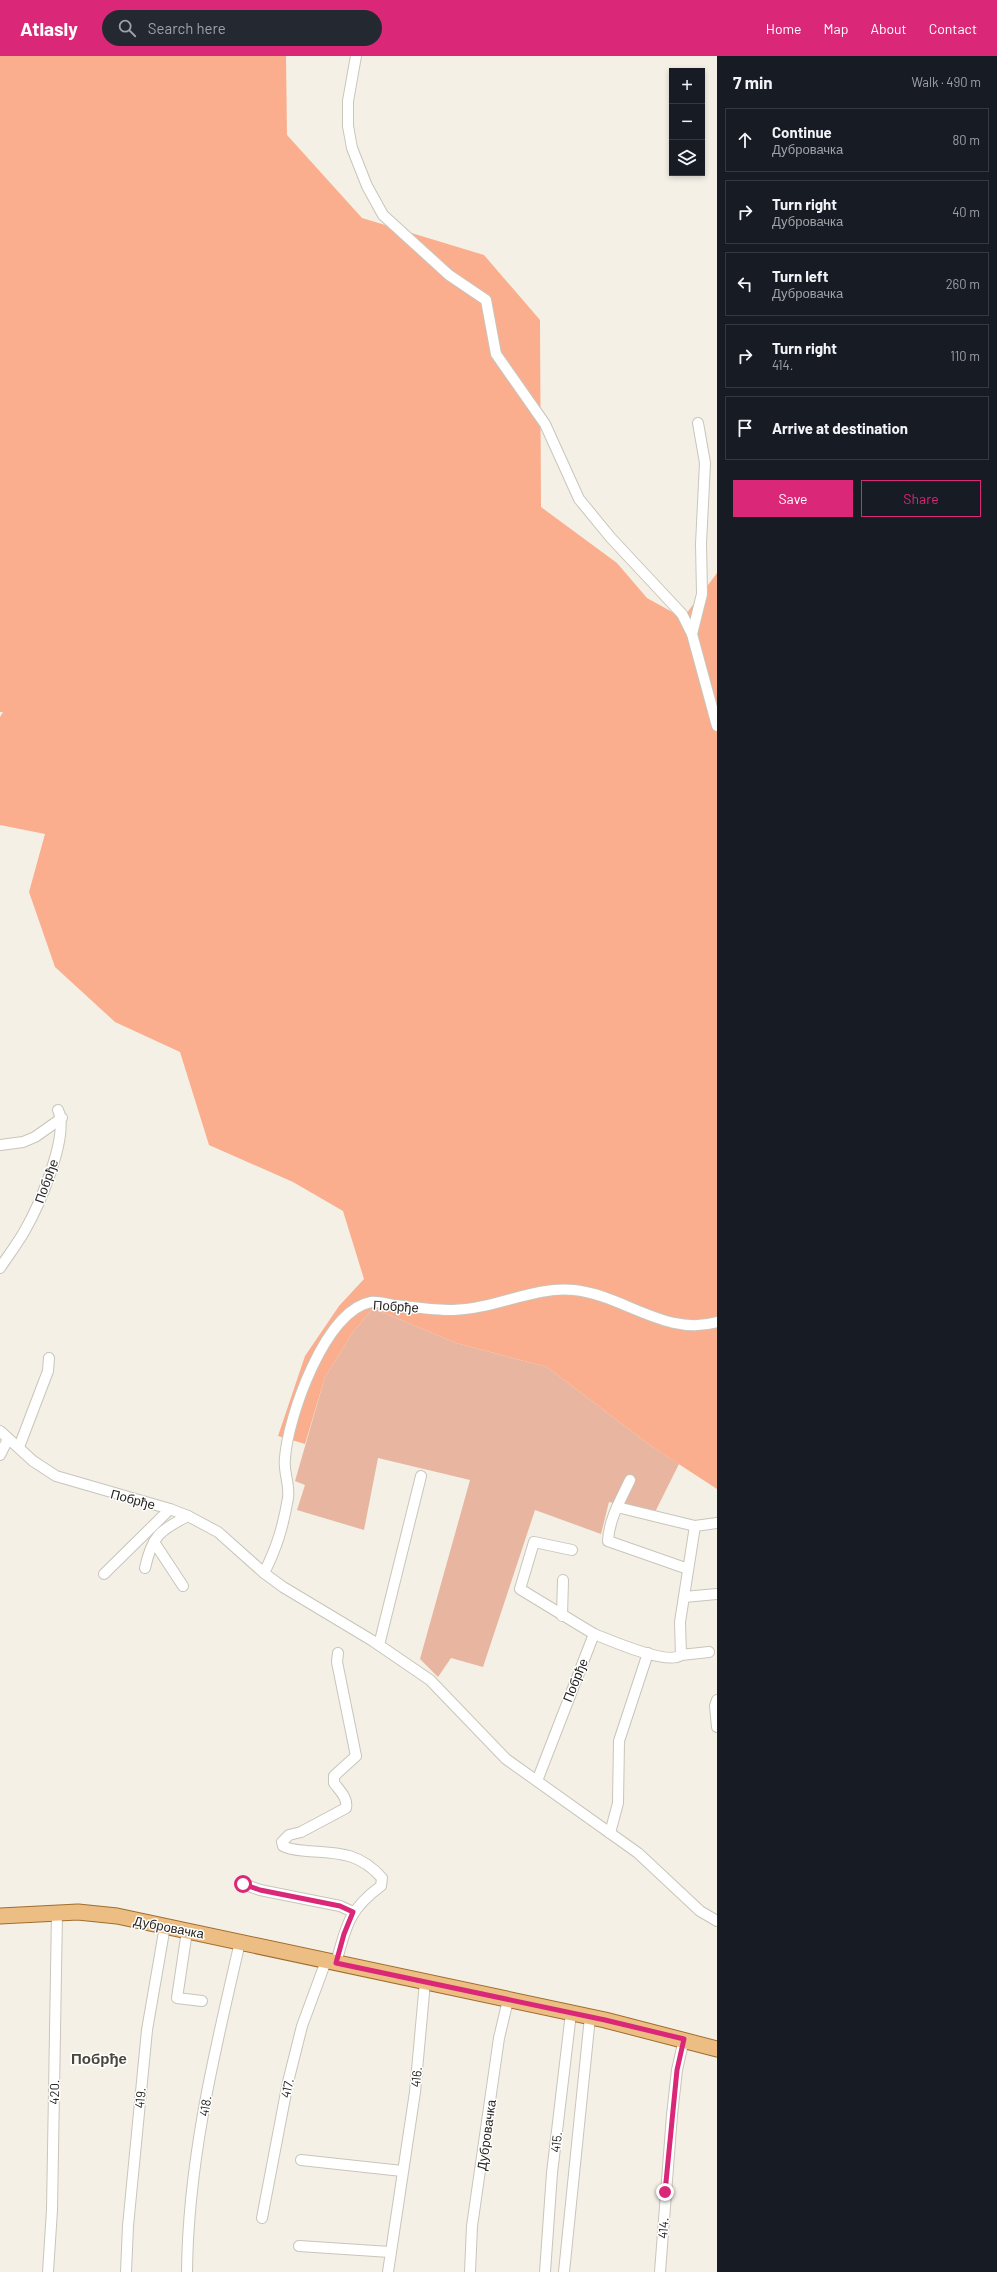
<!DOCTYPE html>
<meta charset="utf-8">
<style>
body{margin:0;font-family:Barlow,sans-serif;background:#242831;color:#f1f3f6}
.controls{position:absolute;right:12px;top:12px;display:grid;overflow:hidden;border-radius:0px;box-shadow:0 2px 6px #0003}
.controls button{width:36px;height:36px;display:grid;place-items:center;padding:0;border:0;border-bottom:1px solid #363941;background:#171b24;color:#f1f3f6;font:20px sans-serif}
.stop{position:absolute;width:12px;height:12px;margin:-9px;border:3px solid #db2777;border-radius:50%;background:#fff}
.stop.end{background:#db2777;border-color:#fff;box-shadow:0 1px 4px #0008}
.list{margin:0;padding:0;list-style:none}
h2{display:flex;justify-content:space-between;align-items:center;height:52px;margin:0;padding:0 16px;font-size:17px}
h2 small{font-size:13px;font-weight:400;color:#9ea1a6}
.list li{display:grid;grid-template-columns:26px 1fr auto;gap:12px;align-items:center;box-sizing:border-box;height:64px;margin:0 8px 8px;padding:0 8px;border:1px solid #363941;border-radius:0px}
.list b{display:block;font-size:15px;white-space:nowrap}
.list p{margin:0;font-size:13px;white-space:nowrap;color:#9ea1a6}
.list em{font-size:13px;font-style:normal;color:#9ea1a6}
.actions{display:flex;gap:8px;padding:12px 16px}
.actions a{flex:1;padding:9px 0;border:1px solid #db2777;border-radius:0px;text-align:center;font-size:14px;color:#db2777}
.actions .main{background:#db2777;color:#fff}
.icon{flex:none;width:22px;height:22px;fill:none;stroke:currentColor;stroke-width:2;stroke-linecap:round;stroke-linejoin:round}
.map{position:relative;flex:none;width:717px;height:2216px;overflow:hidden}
header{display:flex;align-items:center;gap:24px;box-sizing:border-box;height:56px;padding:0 20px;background:#db2777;color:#fff}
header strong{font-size:19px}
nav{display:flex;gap:22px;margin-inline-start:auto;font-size:14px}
.search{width:280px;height:36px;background:#242831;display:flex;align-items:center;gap:10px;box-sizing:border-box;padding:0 14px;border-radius:22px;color:#9ea1a6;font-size:15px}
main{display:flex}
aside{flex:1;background:#171b24}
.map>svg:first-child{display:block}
.green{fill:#e7b5a0}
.forest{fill:#faae8e}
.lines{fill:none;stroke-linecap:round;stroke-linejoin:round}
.minor-casing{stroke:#c8c5ba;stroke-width:12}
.primary-casing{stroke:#a06d2c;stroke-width:17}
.minor{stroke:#fff;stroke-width:10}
.primary{stroke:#edbe84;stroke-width:15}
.route{stroke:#db2777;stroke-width:5}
.labels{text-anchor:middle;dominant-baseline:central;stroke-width:3;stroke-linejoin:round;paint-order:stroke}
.street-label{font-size:13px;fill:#282622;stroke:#fff}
.quarter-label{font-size:15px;font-weight:bold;fill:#49463d;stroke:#fff}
</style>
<header>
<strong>Atlasly</strong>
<div class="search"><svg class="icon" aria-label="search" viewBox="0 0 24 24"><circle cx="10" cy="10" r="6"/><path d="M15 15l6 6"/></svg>Search here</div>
<nav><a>Home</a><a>Map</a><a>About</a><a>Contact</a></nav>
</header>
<main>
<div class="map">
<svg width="717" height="2216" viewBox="0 0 717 2216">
<rect width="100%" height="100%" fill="#f4f0e6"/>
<!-- green -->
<polygon class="green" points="373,1252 456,1287 547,1311 651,1390 679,1408 655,1456 609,1446 601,1478 535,1454 483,1611 451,1602 438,1621 420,1603 470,1424 378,1402 364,1474 297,1454 305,1429 295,1425 325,1321 353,1276"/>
<!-- forest -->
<polygon class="forest" points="0,0 286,0 287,79 362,162 484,199 540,264 541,451 617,507 647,542 683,562 717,517 717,1433 651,1390 547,1311 456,1287 373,1252 353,1276 325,1321 305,1388 278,1380 305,1300 339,1250 364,1223 343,1155 293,1126 209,1089 180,996 115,966 55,911 29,836 45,778 0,769 0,661 3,656 0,656"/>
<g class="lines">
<!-- minor casing -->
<g class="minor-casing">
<g id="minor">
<polyline points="356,0 348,45 348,70 352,92 367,130 383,159 449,219 486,244 496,298 545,368 579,443 611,482 682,558 692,578"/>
<polyline points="698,367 705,407 701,488 702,538 692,578 717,670"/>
<polyline points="0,1089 23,1086 35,1081 62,1062"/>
<path d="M0 1212C8 1200 17 1188 24 1176 38 1152 70 1080 58 1054"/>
<polyline points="0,1375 33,1405 56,1420 170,1453 188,1460 218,1476 264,1517 283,1531 373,1585 430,1624 506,1703 638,1797 700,1855 717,1865"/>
<polyline points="19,1391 48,1315 49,1302"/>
<polyline points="0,1399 8,1383"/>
<path d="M630 1424C621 1443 609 1463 608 1485L688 1513"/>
<polyline points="617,1451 695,1470 717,1467"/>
<polyline points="154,1486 183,1530"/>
<polyline points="572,1494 534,1486 520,1533 594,1578"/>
<path d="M145 1512C152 1480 160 1474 188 1460"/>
<path d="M264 1517C277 1491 283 1471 288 1442 290 1428 283 1415 285 1402 288 1361 325 1254 371 1246 377 1245 387 1248 394 1249 413 1251 434 1254 453 1254 495 1253 534 1230 574 1234 623 1239 666 1281 717 1266"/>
<polyline points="104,1518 170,1453"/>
<polyline points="684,1541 717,1538"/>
<polyline points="562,1560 563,1524"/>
<polyline points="379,1589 421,1420"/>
<polyline points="681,1599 709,1596"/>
<polyline points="717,1644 715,1650 717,1671"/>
<path d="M537 1725 594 1578C610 1584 667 1610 681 1599L680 1566 695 1470"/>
<polyline points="610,1777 618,1747 619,1685 648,1597"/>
<polyline points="243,1828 260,1834 340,1850 353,1856"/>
<polyline points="187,1875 177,1942 202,1945"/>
<path d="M336 1907C346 1870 349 1853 381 1830L382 1822C359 1796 338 1797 307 1795 298 1794 290 1794 283 1790L282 1786 289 1779 301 1776 346 1752C348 1742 340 1735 334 1727V1720L356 1700 337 1606 338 1597"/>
<polyline points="301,2104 402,2115"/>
<polyline points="262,2162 288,2026 302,1970 326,1905"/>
<polyline points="299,2190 390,2196"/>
<polyline points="48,2216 52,2154 57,1857"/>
<polyline points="126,2216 128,2170 147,1974 165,1870"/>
<path d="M187 2216C188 2104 215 1994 240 1886"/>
<polyline points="388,2216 415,2036 425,1926"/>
<polyline points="470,2216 472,2170 499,1982 508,1944"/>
<polyline points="545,2216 552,2117 571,1957"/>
<polyline points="564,2216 590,1961"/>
<polyline points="660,2216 672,2059 677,2014 684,1983"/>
</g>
</g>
<!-- primary casing -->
<g class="primary-casing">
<polyline id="primary" points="0,1860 78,1856 117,1860 605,1964 717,1993"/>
</g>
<!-- minor -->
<use href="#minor" class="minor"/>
<!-- primary -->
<use href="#primary" class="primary"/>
</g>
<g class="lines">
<!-- route -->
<polyline class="route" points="243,1828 260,1834 340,1850 353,1856 344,1878 336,1907 605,1964 684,1983 677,2014 665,2136"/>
</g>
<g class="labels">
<!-- street labels -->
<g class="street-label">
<text transform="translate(46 1125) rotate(-70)">Побрђе</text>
<text transform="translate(396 1250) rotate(4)">Побрђе</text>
<text transform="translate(133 1443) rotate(15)">Побрђе</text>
<text transform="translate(575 1624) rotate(-68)">Побрђе</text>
<text transform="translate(169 1871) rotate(11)">Дубровачка</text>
<text transform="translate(416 2021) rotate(-84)">416.</text>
<text transform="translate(287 2032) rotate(-78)">417.</text>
<text transform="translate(54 2036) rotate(-89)">420.</text>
<text transform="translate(140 2042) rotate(-85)">419.</text>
<text transform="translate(205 2050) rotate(-81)">418.</text>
<text transform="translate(486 2079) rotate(-82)">Дубровачка</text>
<text transform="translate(556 2086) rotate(-83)">415.</text>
<text transform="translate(663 2172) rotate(-86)">414.</text>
</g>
<!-- quarter labels -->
<g class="quarter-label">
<text x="99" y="2002">Побрђе</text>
</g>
</g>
</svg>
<div class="controls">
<button>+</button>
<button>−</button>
<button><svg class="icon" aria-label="layers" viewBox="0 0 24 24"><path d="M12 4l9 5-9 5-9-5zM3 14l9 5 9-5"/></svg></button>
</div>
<div class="stop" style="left:243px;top:1828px"></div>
<div class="stop end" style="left:665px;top:2136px"></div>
</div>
<aside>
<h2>7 min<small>Walk · 490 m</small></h2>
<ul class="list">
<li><svg class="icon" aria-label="ahead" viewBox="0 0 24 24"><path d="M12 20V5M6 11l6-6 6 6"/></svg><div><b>Continue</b><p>Дубровачка</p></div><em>80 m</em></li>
<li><svg class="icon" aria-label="right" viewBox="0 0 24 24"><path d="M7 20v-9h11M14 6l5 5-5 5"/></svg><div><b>Turn right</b><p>Дубровачка</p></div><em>40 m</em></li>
<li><svg class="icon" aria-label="left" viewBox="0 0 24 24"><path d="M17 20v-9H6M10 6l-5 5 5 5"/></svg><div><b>Turn left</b><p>Дубровачка</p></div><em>260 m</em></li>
<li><svg class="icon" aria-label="right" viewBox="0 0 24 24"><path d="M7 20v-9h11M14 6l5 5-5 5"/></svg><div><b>Turn right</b><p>414.</p></div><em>110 m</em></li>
<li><svg class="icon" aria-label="arrive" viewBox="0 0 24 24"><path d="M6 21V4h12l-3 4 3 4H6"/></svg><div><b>Arrive at destination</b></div></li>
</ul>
<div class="actions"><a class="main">Save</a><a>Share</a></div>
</aside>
</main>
